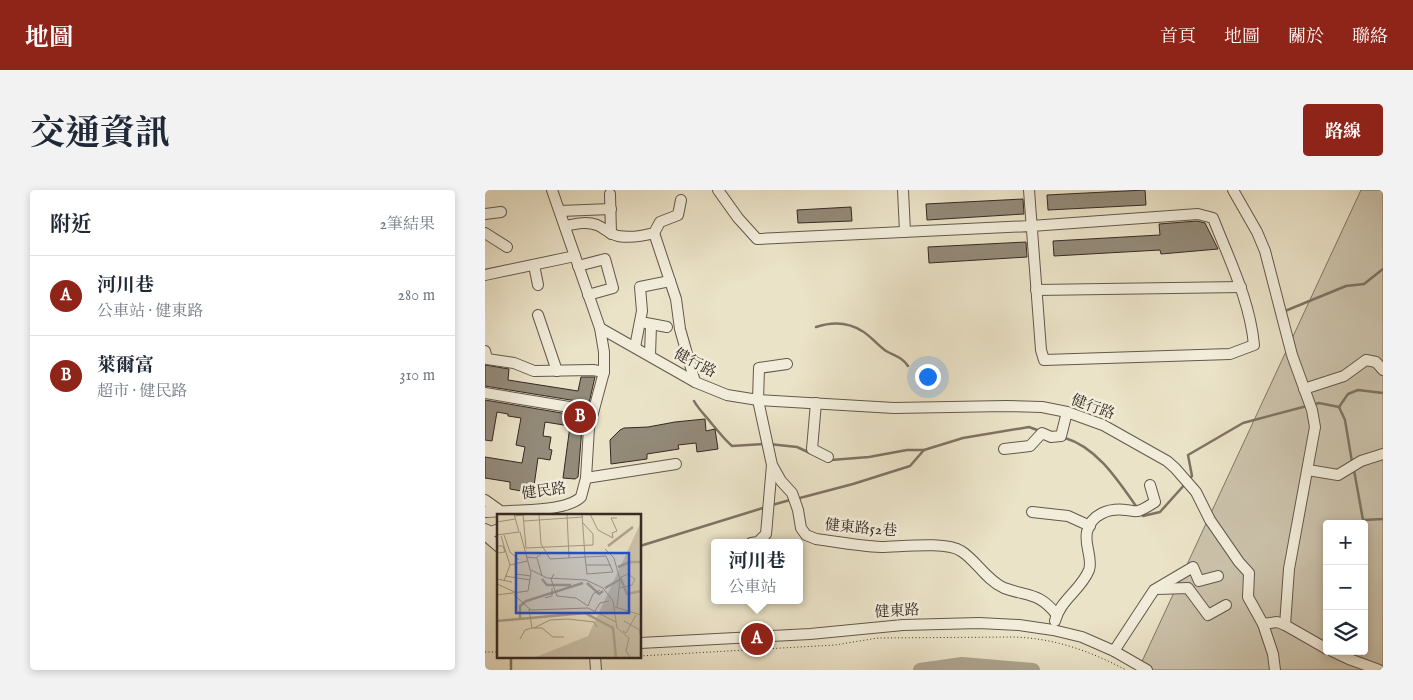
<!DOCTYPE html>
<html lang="zh-TW">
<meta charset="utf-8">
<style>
body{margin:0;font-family:"IM FELL English","Noto Serif TC",serif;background:#f2f2f3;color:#1f2937}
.controls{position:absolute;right:15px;bottom:15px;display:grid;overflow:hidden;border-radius:5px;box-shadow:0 2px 8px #0003}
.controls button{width:45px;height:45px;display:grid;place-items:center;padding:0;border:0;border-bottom:1px solid #e0e1e3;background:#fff;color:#1f2937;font:25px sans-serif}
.you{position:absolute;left:442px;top:186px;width:18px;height:18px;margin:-12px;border:4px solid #fff;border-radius:50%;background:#1a73e8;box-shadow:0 0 0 8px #1a73e833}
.badge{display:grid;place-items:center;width:32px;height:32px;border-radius:50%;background:#8f2418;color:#fff;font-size:16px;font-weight:700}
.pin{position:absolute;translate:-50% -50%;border:2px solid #fff;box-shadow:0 1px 5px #0006}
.popup{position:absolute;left:226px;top:349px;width:92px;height:65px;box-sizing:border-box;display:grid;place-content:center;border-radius:5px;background:#fff;filter:drop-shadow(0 1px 4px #0005);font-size:16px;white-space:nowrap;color:#747a83}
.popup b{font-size:19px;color:#1f2937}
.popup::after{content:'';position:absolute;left:50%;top:100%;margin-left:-10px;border:10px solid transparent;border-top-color:#fff}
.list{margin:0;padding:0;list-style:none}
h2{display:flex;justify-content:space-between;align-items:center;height:65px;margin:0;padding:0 20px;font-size:21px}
h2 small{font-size:16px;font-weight:400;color:#747a83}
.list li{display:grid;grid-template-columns:32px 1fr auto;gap:15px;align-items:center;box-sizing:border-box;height:80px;padding:0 20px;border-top:1px solid #e0e1e3}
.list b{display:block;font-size:19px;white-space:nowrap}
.list p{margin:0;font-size:16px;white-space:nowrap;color:#747a83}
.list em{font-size:16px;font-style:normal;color:#747a83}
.icon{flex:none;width:28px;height:28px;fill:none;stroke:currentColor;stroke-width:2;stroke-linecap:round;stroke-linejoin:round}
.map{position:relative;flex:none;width:898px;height:480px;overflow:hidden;border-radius:5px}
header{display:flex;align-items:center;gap:30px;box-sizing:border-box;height:70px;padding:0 25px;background:#8f2418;color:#fff}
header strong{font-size:24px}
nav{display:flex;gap:28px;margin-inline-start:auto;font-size:18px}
.intro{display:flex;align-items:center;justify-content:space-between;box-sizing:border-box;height:120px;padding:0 30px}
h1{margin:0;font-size:35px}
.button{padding:12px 22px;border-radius:5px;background:#8f2418;color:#fff;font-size:18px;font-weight:700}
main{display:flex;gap:30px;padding:0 30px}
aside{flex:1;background:#fff;border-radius:5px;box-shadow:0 2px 8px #0003}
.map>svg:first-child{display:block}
.green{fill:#ccc3ac;stroke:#807668;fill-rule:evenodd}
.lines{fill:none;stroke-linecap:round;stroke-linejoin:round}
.stream{stroke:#7d7364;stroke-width:2.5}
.river{stroke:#ada490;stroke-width:14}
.building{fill:#938a79;stroke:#342923}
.minor-casing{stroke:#62584c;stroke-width:12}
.path{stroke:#342923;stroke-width:1;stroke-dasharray:1 2.5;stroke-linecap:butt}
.minor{stroke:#f2eddb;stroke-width:10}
.labels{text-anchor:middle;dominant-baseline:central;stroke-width:5;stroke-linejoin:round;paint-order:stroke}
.street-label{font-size:15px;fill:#342923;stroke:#f2eddb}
.inset-river{fill:none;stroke:#ada490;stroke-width:2.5}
.inset-road{fill:none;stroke:#a29986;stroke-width:1}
.view{fill:#1d4ed8;fill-opacity:0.15;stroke:#1d4ed8;stroke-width:2.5}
.inset-edge{fill:none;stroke:#342923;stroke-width:2.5}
</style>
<header>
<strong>地圖</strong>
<nav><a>首頁</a><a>地圖</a><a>關於</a><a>聯絡</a></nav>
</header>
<div class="intro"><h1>交通資訊</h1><a class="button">路線</a></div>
<main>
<aside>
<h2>附近<small>2筆結果</small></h2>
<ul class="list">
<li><span class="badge">A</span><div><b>河川巷</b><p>公車站 · 健東路</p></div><em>280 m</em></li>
<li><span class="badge">B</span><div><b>萊爾富</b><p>超市 · 健民路</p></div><em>310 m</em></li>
</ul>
</aside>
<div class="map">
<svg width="898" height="480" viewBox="0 0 898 480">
<rect width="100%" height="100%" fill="#ebe3c8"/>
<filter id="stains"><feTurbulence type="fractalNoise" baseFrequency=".004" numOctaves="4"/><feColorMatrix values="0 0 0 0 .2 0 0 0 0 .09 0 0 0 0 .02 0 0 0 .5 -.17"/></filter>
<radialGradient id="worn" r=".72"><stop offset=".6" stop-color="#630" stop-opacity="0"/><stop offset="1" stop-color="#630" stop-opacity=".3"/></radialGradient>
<!-- green -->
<path class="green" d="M876 0H898V480H653ZM842 334H879V461H842Z"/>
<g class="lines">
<!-- stream -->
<g class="stream">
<polyline points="800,121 861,96 879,94 898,79"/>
<path d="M331 137C346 132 363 132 377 141 386 146 392 155 401 161 410 166 417 167 423 176"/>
<path d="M209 211C214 220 221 226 227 234 234 242 239 249 247 256L279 254"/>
<polyline points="827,215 834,213 854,217 860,230 867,272"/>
<polyline points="854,217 863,204 873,200 898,203"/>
<path d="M580 248C612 257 634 292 653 319"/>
<polyline points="284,254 312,257 325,263"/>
<polyline points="346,270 384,267 422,260 439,260"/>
<polyline points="869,280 878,330 898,329"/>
<polyline points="704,289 707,286 703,265 758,233 822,216"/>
<polyline points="311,309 368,294 425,276 439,260 478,248 544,237 555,241"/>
<polyline points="287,315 305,310"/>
<polyline points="656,323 658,326 675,322 701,293"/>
<polyline points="155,356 281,317"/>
<polyline points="26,466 26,480"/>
</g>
<!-- river -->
<polyline class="river" points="435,480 477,474 548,480"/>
</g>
<!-- building -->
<g class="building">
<polygon points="660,0 661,15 563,20 562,5"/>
<polygon points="538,9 539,24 442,30 441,14"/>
<polygon points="366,17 367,31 313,33 312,20"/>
<polygon points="712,31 720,33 733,59 676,64 675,60 569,66 568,51 675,45 674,34"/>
<polygon points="541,52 542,67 444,73 443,57"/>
<polygon points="0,175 24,179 23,190 93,201 96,187 110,187 104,213 0,196"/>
<polygon points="0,210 100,227 97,238 93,287 90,289 78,288 85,236 60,232 58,246 66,247 64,259 67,260 65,270 53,268 48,303 25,299 25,292 0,288 0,267 37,273 40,257 31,255 36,228 23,226 23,224 12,222 7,251 0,250"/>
<polygon points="220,229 221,241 230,239 233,259 212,262 211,253 193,255 194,259 162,264 162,269 126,274 125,250 135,240 139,238 163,237 190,232"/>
</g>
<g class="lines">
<!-- minor casing -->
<g class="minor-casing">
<g id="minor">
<path d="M233 0 253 28 272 49 546 36 713 24 728 28C744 69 765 111 769 155L745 164 559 170 556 160 544 0"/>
<polyline points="418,0 420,42"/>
<polyline points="748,0 772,42 780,61 807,165 827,220 830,237 804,379 800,435"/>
<polyline points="125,4 126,44"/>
<polyline points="75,21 126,19"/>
<polyline points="0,24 16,22"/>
<path d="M80 36C90 34 101 31 112 35 119 38 125 44 133 46 145 48 158 46 169 43L175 32 193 25 196 10"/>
<polyline points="0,43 22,57"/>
<polyline points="169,43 191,109 195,139 210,192"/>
<polyline points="49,75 53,95"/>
<polyline points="93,76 120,69 128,98 103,105"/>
<polyline points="0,85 90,66"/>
<polyline points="551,100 756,97"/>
<polyline points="53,125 72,181"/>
<polyline points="161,133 182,137"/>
<polyline points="115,138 210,192 242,205 273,210 409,218 521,216 557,217 582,222 618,235 682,271 690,278 711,302 725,330 754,372 764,383 763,407 778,434 788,464 790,480"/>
<polyline points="150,157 157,121 155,97 185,91"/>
<polyline points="0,161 2,169 29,173 49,181 108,180 119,182"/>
<polyline points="165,165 166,135"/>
<path d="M302 174 274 178 273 210 287 275 296 291 307 303 313 320 316 338 321 345 331 349C353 352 374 356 396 357 415 357 461 351 476 361 491 370 501 390 519 398 544 407 554 402 572 425"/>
<polyline points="819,199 859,186 881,170 891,172 898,180"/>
<polyline points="0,203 108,221"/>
<polyline points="331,213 327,259 343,267"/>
<polyline points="519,259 545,256 557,243 566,247 576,246 582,222"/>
<polyline points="823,280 853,285 876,271 898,264"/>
<polyline points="101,288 191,274"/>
<polyline points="0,310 14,320"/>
<path d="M0 322C23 320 80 323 96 307L101 288 104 238 119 182V162L115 138 67 0"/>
<polyline points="547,322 583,326 605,336"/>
<polyline points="0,339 6,342 14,339"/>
<polyline points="0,345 14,357"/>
<polyline points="266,353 273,352 281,344 287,275"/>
<polyline points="672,399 703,398 723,425 741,415"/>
<path d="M570 431C575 410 596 400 604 380 608 369 599 354 602 342 606 324 624 318 641 320 645 320 649 322 653 321 658 320 665 315 670 312L665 295"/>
<polyline points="778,434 792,432 800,435 842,459"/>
<polyline points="155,453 325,444 418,435 494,433 534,435 568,440 597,447 629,461 662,480"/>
<polyline points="629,461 669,400 708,377 714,391 733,386"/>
<polyline points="847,461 864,469 894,480"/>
<polyline points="110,466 111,480"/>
</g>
</g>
<!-- path -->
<g class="path">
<polyline points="0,462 14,462"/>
<polyline points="134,466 146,466"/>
<path d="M155 466 350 455 393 448 528 447C569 448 605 461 641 480"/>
</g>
<!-- minor -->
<use href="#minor" class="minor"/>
</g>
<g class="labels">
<!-- street labels -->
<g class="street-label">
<text transform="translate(210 173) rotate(27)">健行路</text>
<text transform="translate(608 217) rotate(20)">健行路</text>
<text transform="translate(59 301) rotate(-8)">健民路</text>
<text transform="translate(376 338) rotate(5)">健東路52巷</text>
<text transform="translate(412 421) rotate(-3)">健東路</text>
</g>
</g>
<!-- overview -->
<g transform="translate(12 324)">
<rect width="144" height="144" fill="#ebe3c8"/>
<path d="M144 8V143H39L91 122Z" fill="#ccc3ac"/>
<path class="inset-river" d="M111 32 136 13M121 53 133 48H144M45 65 50 71H74M90 69 102 80 106 77M108 74 124 65 130 80 144 77M23 105V92L29 87 86 69M0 107 88 99 116 114 119 143"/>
<path class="inset-road" d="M26 0 29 34 96 31V20L86 9M42 0 44 30 53 45 88 43 109 42 116 58 90 60 88 43 85 0M70 0 72 44M93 0 101 16 116 24 115 19 120 17 114 4H120M18 2 33 0M27 7 86 3M0 8 18 5M0 21 22 18 17 0M7 21 13 38 22 46M4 22 13 51M0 32H6L8 38 0 39M108 35 117 44 123 66 120 93M29 43 39 44 44 40M40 44 45 62M18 49 19 60 34 62M89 51H114M34 56 50 64 89 66 106 74 116 87 120 114 132 124 129 137 133 143M57 60 54 65 60 82 79 84 91 92M8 62 33 66M122 64 131 60 138 65 135 71 123 74M0 65 15 68M7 67 13 51 30 47M0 70 20 79M0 81 31 77 34 59 23 18M17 81 34 96 91 94 119 108M48 84 55 82V74M91 92 96 80 103 76M118 93 144 101M32 95 35 114M98 97 103 89 112 87M127 107 143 116V120M37 114 53 106 71 105 97 108 100 113M126 117 129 119 139 101M23 125 28 116 35 114H45L56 123H67"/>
<path class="view" d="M19 39H132V99H19Z"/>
<rect width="144" height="144" class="inset-edge"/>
</g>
<rect width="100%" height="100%" filter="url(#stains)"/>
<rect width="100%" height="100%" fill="url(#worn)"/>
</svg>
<div class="controls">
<button>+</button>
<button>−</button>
<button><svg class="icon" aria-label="layers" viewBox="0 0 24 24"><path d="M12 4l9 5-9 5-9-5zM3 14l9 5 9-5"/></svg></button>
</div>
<div class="you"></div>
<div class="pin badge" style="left:272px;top:449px">A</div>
<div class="popup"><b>河川巷</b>公車站</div>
<div class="pin badge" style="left:95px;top:227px">B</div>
</div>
</main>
